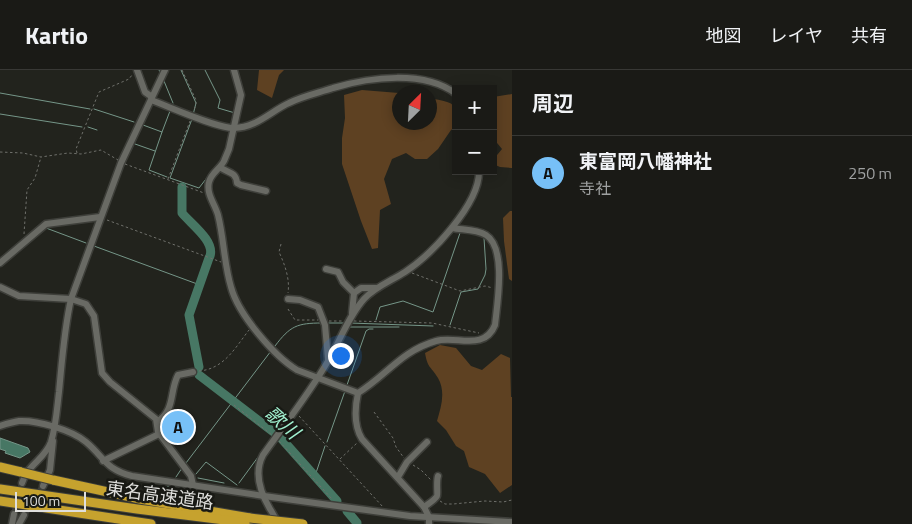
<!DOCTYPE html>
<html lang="ja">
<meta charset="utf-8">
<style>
body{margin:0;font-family:"Titillium Web","Noto Sans JP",sans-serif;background:#272723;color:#f1f3f6}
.controls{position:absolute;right:15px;top:15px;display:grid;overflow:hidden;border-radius:0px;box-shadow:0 2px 12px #0003}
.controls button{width:45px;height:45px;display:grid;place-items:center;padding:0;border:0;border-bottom:1px solid #383835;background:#1a1a16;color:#f1f3f6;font:25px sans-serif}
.compass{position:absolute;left:392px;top:15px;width:45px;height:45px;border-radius:50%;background:#1a1a16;box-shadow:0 2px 12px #0003;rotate:24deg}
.scale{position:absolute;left:15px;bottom:12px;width:71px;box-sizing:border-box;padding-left:5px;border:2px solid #dfdfdc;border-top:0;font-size:14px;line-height:18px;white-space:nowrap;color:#dfdfdc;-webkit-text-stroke:4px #181914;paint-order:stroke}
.you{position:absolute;left:340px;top:285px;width:18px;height:18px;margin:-12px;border:4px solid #fff;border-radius:50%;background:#1a73e8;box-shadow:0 0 0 8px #1a73e833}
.badge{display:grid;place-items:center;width:32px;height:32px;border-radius:50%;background:#77c0f7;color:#111;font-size:16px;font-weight:700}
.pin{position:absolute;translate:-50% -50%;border:2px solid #fff;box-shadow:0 1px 5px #0006}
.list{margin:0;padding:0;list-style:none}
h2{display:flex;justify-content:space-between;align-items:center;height:65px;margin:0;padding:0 20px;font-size:21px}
h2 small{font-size:16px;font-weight:400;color:#9fa1a1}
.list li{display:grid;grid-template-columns:32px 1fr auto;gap:15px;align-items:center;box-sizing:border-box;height:75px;padding:0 20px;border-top:1px solid #383835}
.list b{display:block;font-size:19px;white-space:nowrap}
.list p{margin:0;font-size:16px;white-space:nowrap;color:#9fa1a1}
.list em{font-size:16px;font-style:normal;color:#9fa1a1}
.map{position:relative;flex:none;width:512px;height:454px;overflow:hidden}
header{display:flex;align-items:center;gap:30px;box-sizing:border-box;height:70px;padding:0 25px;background:#1a1a16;border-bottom:1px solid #383835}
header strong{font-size:24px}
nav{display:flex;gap:28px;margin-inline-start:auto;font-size:18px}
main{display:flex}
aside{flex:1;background:#1a1a16}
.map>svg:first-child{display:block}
.forest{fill:#5e4122}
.water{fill:#477764;stroke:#759688}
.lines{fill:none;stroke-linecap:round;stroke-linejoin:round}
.stream{stroke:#759688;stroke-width:1}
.river{stroke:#477764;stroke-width:9}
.minor-tunnel{stroke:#3e3f3a;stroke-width:6;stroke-dasharray:6 3;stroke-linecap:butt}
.minor-casing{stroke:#3e3f3a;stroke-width:9}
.highway-casing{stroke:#3e3f3a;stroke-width:11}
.path{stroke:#6f706b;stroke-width:1;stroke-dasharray:2.5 2.5;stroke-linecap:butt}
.minor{stroke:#696a64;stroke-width:6}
.highway{stroke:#c6a22e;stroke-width:9}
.highway-bridge-casing{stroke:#3e3f3a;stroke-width:11;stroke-linecap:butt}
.highway-bridge{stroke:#c6a22e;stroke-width:9}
.labels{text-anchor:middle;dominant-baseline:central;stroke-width:5;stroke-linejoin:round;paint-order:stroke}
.street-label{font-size:18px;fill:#dfdfdc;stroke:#181914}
.water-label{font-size:19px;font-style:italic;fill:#a2f2d1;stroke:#181914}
</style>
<header>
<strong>Kartio</strong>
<nav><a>地図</a><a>レイヤ</a><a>共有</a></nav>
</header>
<main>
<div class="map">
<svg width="512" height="454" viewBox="0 0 512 454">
<rect width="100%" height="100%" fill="#22231d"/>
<!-- forest -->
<g class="forest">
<polygon points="259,0 284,0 279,5 272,28 257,20"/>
<path d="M362 20 399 23 400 52H430V28C455 34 456 30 456 57L451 60 438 79 427 89H415L406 83 392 89 384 109 391 134 380 140 378 178 372 179 361 151 342 94V68L345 48 344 25Z"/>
<polygon points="512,24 512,98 500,97 493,94 493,90 502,79 493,68 493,27"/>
<polygon points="510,141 512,141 512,211 509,209 504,171 503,148"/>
<path d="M440 275 456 278 471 296 482 300 501 284 510 288 511 327H512V415L500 423 485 404 469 397 464 381 456 376 446 360 437 351C441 337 446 322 438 308 430 295 428 299 425 283Z"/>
</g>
<!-- water -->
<polygon class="water" points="0,368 28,378 30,382 20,388 5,383 6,381 0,379"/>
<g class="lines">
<!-- stream -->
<g class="stream">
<polyline points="159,0 160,2"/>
<polyline points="181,0 196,33 193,45"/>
<polyline points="205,0 220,30 218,38 235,43"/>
<polyline points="164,11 173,33"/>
<polyline points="0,23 90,39"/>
<polyline points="94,39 134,52"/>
<polyline points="0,44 82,57"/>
<polyline points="192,49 170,108 199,118 209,105"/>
<polyline points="143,55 162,62 149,100 167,107"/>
<polyline points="88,57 97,60"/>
<polyline points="162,62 170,41"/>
<polyline points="135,74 155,81"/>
<polyline points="27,174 46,158 86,173"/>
<polyline points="94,176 200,215"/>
<polyline points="376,250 380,237 403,231 433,242 460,163"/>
<polyline points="328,253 344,253"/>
<polyline points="350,253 433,256"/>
<polyline points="450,255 461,222 478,219 485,205 486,199 484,168"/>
<polyline points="345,265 350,257 399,257"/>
<path d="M275 276C290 256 297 253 322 253"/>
<polyline points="347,315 366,261 369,259 373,259"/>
<polyline points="327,372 345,321"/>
<polyline points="186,393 271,281"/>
<polyline points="196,404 206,392 237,415"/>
<polyline points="315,406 325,376"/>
<polyline points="176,407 182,398"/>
<polyline points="198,408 224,413"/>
<polyline points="239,413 261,383"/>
<polyline points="163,424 169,415"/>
</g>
<!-- river -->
<g class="river">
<path d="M182 117V143C191 154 215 171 210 186"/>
<polyline points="199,297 189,245 209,188"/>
<polyline points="199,305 280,367 337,431"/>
<polyline points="347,441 357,453"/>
</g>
<!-- minor-tunnel -->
<g class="minor-tunnel">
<polyline points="14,444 22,413"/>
<polyline points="24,445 43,416"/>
</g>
<!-- minor casing -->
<g class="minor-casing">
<g id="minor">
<polyline points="137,0 145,22 152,27"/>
<path d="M234 0 241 25 229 79 224 91C220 99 211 103 209 112 206 124 215 134 218 145 224 169 224 194 231 217 238 244 274 286 297 300L358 323C387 305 401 281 436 271 456 265 484 282 495 255 497 235 507 178 486 165 476 159 463 160 452 158"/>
<path d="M151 30C170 37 216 58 234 58 256 58 271 41 289 33 303 26 318 23 333 18 370 7 425 0 456 24"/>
<path d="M221 98C229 103 236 102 237 113L241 115 266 121"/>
<polyline points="0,193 46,154 100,147"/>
<polyline points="326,199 338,202 343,212 354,223 352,243"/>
<polyline points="0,217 19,226 71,229 86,234 94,246 102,303 110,312 156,349 158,362 191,406 193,415"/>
<polyline points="354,223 361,218 376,218"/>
<polyline points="288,229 300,230 318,237 325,255 328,289"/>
<path d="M358 323C355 337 354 356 362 369L424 437 429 447V454"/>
<path d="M157 352C176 339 169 322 178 305L193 302"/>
<path d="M0 356C6 354 12 352 19 351 37 350 72 360 86 372 105 388 105 399 132 406L264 426 410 446 512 452"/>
<polyline points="103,391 159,364"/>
<polyline points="398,407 407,392 427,372"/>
<path d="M22 413C28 394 45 389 51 372 56 356 57 338 59 322 62 291 64 260 71 229L121 93 165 0"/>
<polyline points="43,416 50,400 53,371"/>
<path d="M424 437C428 434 435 430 437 426 438 424 436 412 438 406"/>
<path d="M277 453C275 446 273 444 270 439 260 422 254 402 263 385 285 354 309 324 328 291 340 271 348 247 364 229 375 217 391 211 405 202 431 185 480 134 479 101"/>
<polyline points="12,454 14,444"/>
<polyline points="19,454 24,445"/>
</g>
</g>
<!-- highway casing -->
<g class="highway-casing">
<g id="highway">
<polyline points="0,397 21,402"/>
<polyline points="53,410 140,429 250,448"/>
<polyline points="0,419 137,439 256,454"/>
<polyline points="0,431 151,454"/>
</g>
</g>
<!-- path -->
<g class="path">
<polyline points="182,0 196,30 196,33 194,41"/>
<polyline points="0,82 23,83 41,87 68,83 81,84 101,80 118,90"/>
<polyline points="77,83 76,79 99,22 129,9 132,5"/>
<polyline points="125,94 204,123"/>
<polyline points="168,109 190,51"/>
<polyline points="107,150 221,192"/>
<polyline points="24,164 27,120 35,108 41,87"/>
<path d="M281 174 279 182C285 195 290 209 288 223"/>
<polyline points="412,203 460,221 485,216 493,218"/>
<polyline points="288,239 295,250 318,250"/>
<polyline points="329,251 343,251"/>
<polyline points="354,251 432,253 479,263"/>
<path d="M199 301C224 299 235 278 249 260"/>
<polyline points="234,335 272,365"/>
<polyline points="374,342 393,368 396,377 404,388"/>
<polyline points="299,346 383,437"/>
<polyline points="279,371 332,429"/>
<polyline points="340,389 357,373"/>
<polyline points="413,395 421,400 431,410"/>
<polyline points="440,431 445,434 453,434 485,431 503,432 512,430"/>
</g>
<!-- minor -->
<use href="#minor" class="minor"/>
<!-- highway -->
<use href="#highway" class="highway"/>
<!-- highway-bridge casing -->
<g class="highway-bridge-casing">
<g id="highway-bridge">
<polyline points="21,402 53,410"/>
<polyline points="250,448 303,454"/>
</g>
</g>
<!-- highway-bridge -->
<use href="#highway-bridge" class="highway-bridge"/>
</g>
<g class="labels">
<!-- street labels -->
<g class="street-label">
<text transform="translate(160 425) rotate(8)">東名高速道路</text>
</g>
<!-- water labels -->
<g class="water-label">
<text transform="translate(283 352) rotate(41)">歌川</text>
</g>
</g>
</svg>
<div class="controls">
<button>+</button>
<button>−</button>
</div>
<svg class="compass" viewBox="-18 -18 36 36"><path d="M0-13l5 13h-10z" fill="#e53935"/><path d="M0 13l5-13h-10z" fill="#9fa1a1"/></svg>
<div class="scale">100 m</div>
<div class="you"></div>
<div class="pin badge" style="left:178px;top:357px">A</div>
</div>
<aside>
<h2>周辺<small></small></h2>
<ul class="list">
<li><span class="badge">A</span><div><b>東富岡八幡神社</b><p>寺社</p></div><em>250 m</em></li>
</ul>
</aside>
</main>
